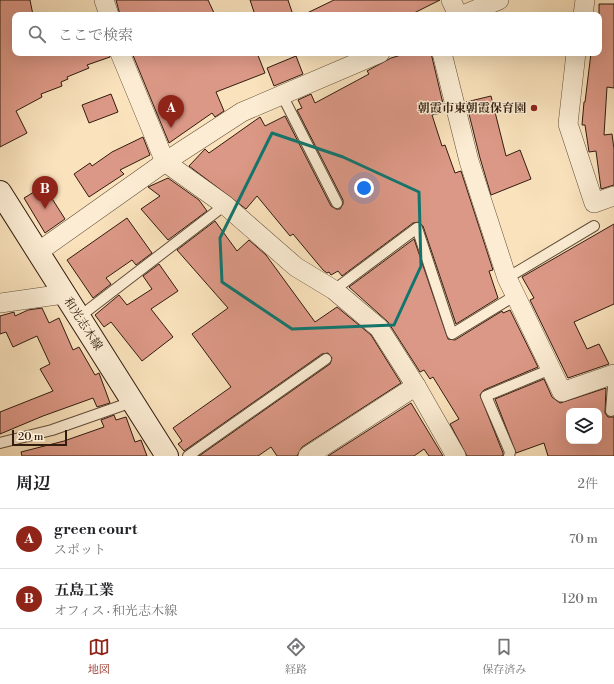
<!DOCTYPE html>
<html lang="ja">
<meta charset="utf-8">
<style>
body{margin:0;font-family:"Libre Bodoni","Noto Serif JP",serif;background:#f6f6f6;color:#202124}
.controls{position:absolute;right:12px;bottom:12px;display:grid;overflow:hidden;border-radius:8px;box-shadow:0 4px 16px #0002}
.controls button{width:36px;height:36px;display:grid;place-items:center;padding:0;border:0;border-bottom:1px solid #e0e0e0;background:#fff;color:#202124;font:20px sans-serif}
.scale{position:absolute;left:12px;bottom:10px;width:55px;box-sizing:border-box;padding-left:4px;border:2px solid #311c0f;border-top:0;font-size:11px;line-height:14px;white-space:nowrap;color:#311c0f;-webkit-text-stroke:3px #fbecd3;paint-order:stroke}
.you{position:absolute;left:364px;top:188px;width:14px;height:14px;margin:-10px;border:3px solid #fff;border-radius:50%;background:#1a73e8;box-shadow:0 0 0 6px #1a73e833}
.badge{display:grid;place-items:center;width:26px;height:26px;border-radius:50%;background:#8f2418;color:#fff;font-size:13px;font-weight:700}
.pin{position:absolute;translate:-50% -33px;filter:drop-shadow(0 1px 2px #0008)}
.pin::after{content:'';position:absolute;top:21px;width:14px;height:12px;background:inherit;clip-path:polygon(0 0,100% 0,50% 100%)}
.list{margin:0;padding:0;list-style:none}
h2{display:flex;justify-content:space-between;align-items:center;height:52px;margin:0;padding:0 16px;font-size:17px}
h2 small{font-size:13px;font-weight:400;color:#757577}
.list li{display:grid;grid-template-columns:26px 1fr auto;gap:12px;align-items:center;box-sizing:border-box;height:60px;padding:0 16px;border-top:1px solid #e0e0e0}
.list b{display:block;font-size:15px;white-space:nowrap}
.list p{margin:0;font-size:13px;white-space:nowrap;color:#757577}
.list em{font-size:13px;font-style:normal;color:#757577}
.icon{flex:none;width:22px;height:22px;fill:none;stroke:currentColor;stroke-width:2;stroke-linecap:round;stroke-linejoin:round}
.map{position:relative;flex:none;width:614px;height:456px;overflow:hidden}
.search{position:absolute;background:#fff;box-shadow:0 4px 16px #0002;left:12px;right:12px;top:12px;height:44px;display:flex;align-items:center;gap:10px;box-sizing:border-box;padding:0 14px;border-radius:8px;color:#757577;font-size:15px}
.sheet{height:172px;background:#fff}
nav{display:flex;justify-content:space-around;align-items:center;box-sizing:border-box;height:56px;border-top:1px solid #e0e0e0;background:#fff;font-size:11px;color:#757577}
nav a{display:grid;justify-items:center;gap:2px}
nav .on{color:#8f2418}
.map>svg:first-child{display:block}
.building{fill:#dc9886;stroke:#311c0f;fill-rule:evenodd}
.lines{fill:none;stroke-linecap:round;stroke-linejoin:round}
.lane-casing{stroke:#634e3a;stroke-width:12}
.street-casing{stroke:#634e3a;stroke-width:20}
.secondary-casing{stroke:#311c0f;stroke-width:24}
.lane{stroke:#fbecd3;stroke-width:10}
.street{stroke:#fbecd3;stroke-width:19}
.secondary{stroke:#fbecd3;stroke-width:22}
.marked{fill:none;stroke:#0f766e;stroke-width:3;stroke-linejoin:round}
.poi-dot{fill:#8f2418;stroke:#fbecd3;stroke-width:1.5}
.labels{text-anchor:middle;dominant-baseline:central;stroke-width:3;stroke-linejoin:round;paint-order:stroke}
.poi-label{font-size:12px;font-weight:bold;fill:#311c0f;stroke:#fbecd3;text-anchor:end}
.street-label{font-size:12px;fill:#311c0f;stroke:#fbecd3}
</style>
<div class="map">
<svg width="614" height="456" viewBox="0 0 614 456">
<rect width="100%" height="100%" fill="#f9e2bc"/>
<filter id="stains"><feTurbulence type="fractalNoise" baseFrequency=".005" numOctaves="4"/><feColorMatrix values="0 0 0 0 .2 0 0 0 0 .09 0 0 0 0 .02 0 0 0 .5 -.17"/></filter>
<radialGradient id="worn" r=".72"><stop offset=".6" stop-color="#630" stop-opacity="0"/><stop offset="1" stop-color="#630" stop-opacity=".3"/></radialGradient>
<!-- building -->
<g class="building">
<polygon points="0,0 30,0 33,15 15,15 15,53 109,53 110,57 87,65 89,68 67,77 68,79 61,82 62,86 41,94 42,97 16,111 27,133 0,147"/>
<polygon points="116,0 208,0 215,15 120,15"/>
<polygon points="250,0 288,0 293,15 255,15"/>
<polygon points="334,0 440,0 410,15 303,15"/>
<polygon points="599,4 614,4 614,88 607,87 604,135 612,134 614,149 614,185 601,189 596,151 589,152 585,125 582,125 584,102 585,102 591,53 599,53"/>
<polygon points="132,53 257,53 265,73 216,92 224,111 215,117 212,113 169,143"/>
<polygon points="408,53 431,53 445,112 432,115 442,146 445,145 455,173 461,171 493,270 489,271 498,298 456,324 423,226 419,222 413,223 342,276 338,271 331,275 329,272 327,273 323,270 293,234 290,236 257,196 246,209 189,166 205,149 209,153 260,117 265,126 285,116 331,206 336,209 340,209 343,204 343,200 297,110 302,108 298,100 311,94 315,103 369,74 367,71 391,58"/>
<polygon points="296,56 303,74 274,86 267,68"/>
<polygon points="111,94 118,112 89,123 82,105"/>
<polygon points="491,96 506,156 520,150 531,179 491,195 480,158 466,102"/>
<polygon points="143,137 150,155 120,170 124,174 89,197 74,174 90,163 92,166 112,152"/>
<polygon points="168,178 199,200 207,211 168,240 141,209 160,196 148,187"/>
<polygon points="44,186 65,219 45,233 24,198"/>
<polygon points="127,218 152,253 136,265 132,260 106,278 111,284 93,298 67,260"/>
<polygon points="215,221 237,251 249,240 266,255 315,322 337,307 371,335 401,383 302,447 297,456 277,456 271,447 258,456 199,456 330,364 332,358 328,353 322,354 184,451 178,444 182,441 173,428 231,387 192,334 228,308 177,250"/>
<polygon points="614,224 614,304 574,322 587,349 599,344 609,364 568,378 530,300 534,298 522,277"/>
<polygon points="414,239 448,339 455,340 502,311 503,313 510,310 538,367 484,390 480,395 503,453 503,456 467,456 450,424 459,419 433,377 430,379 424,370 420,372 388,322 349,287"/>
<polygon points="159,264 178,291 151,309 173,337 142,361 111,322 104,327 95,315 119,295 127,305 152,289 143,276"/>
<polygon points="42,308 49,323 59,318 73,350 79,347 95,375 99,373 110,403 97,407 93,398 43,416 0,434 0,412 53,391 40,369 50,364 37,336 13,347 6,332 0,334 0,316 14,312 15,316 28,310"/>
<path d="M544 379 552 397 560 403 606 388 605 413 608 417H614V456H548L544 443 516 453 495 399ZM569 411H599V441H569Z"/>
<polygon points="411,403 443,456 429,456 424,449 414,456 328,456"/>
<polygon points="114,415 116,420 126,417 135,442 141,440 147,456 22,456 21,452 64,441 104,427 101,420"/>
</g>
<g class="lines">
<!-- lane casing -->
<g class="lane-casing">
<g id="lane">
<polyline points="282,95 337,203"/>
<polyline points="507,278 594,226"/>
<polyline points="334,290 417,228 452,334 516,295"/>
<polyline points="79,317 225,205"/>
<polyline points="611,411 614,374"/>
<polyline points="0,443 52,430 132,402"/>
<polyline points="188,456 326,359"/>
<polyline points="509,456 510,452 486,396 551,369"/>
</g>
</g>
<!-- street casing -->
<g class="street-casing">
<g id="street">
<polyline points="104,0 109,15"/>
<polyline points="451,0 458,15"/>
<polyline points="463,15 499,0"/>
<polyline points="583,15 585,0"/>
<polyline points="120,53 165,162 225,205 296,267 334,290 379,328 416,386 456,456"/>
<polyline points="442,53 469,161 507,278 562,392 614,374"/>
<polyline points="576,53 568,124 594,203 614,196"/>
<polyline points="38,252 165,162 242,112 380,53"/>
<polyline points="0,303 64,294"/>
<polyline points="308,456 416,386"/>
</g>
</g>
<!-- secondary casing -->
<g class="secondary-casing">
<polyline id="secondary" points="0,192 167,456"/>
</g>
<!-- lane -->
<use href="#lane" class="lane"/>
<!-- street -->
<use href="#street" class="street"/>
<!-- secondary -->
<use href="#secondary" class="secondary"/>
</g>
<!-- marked area -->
<path class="marked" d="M272 133 343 157 419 192 421 266 394 325 292 329 222 282 220 238Z"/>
<!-- markers -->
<circle class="poi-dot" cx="534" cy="108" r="4"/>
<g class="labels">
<!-- poi labels -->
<g class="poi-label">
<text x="526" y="108">朝霞市東朝霞保育園</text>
</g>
<!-- street labels -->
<g class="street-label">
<text transform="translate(83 324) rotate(57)">和光志木線</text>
</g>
</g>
<rect width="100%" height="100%" filter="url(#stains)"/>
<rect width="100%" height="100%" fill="url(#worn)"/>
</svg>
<div class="controls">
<button><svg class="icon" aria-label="layers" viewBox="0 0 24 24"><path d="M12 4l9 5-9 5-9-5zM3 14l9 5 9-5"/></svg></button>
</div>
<div class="scale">20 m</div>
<div class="you"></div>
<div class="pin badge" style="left:171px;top:128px">A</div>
<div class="pin badge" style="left:45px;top:209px">B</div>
<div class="search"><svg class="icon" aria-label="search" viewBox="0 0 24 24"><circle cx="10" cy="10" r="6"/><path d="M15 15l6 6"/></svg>ここで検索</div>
</div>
<section class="sheet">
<h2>周辺<small>2件</small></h2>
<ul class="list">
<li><span class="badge">A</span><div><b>green court</b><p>スポット</p></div><em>70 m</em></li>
<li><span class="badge">B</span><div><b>五島工業</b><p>オフィス · 和光志木線</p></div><em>120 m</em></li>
</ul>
</section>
<nav>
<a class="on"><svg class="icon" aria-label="map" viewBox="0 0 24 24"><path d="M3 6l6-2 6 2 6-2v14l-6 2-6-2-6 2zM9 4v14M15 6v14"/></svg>地図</a>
<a><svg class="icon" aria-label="directions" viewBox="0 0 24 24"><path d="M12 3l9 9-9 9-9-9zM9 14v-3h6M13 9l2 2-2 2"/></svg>経路</a>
<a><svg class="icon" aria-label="saved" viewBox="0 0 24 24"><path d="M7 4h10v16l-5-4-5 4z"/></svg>保存済み</a>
</nav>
